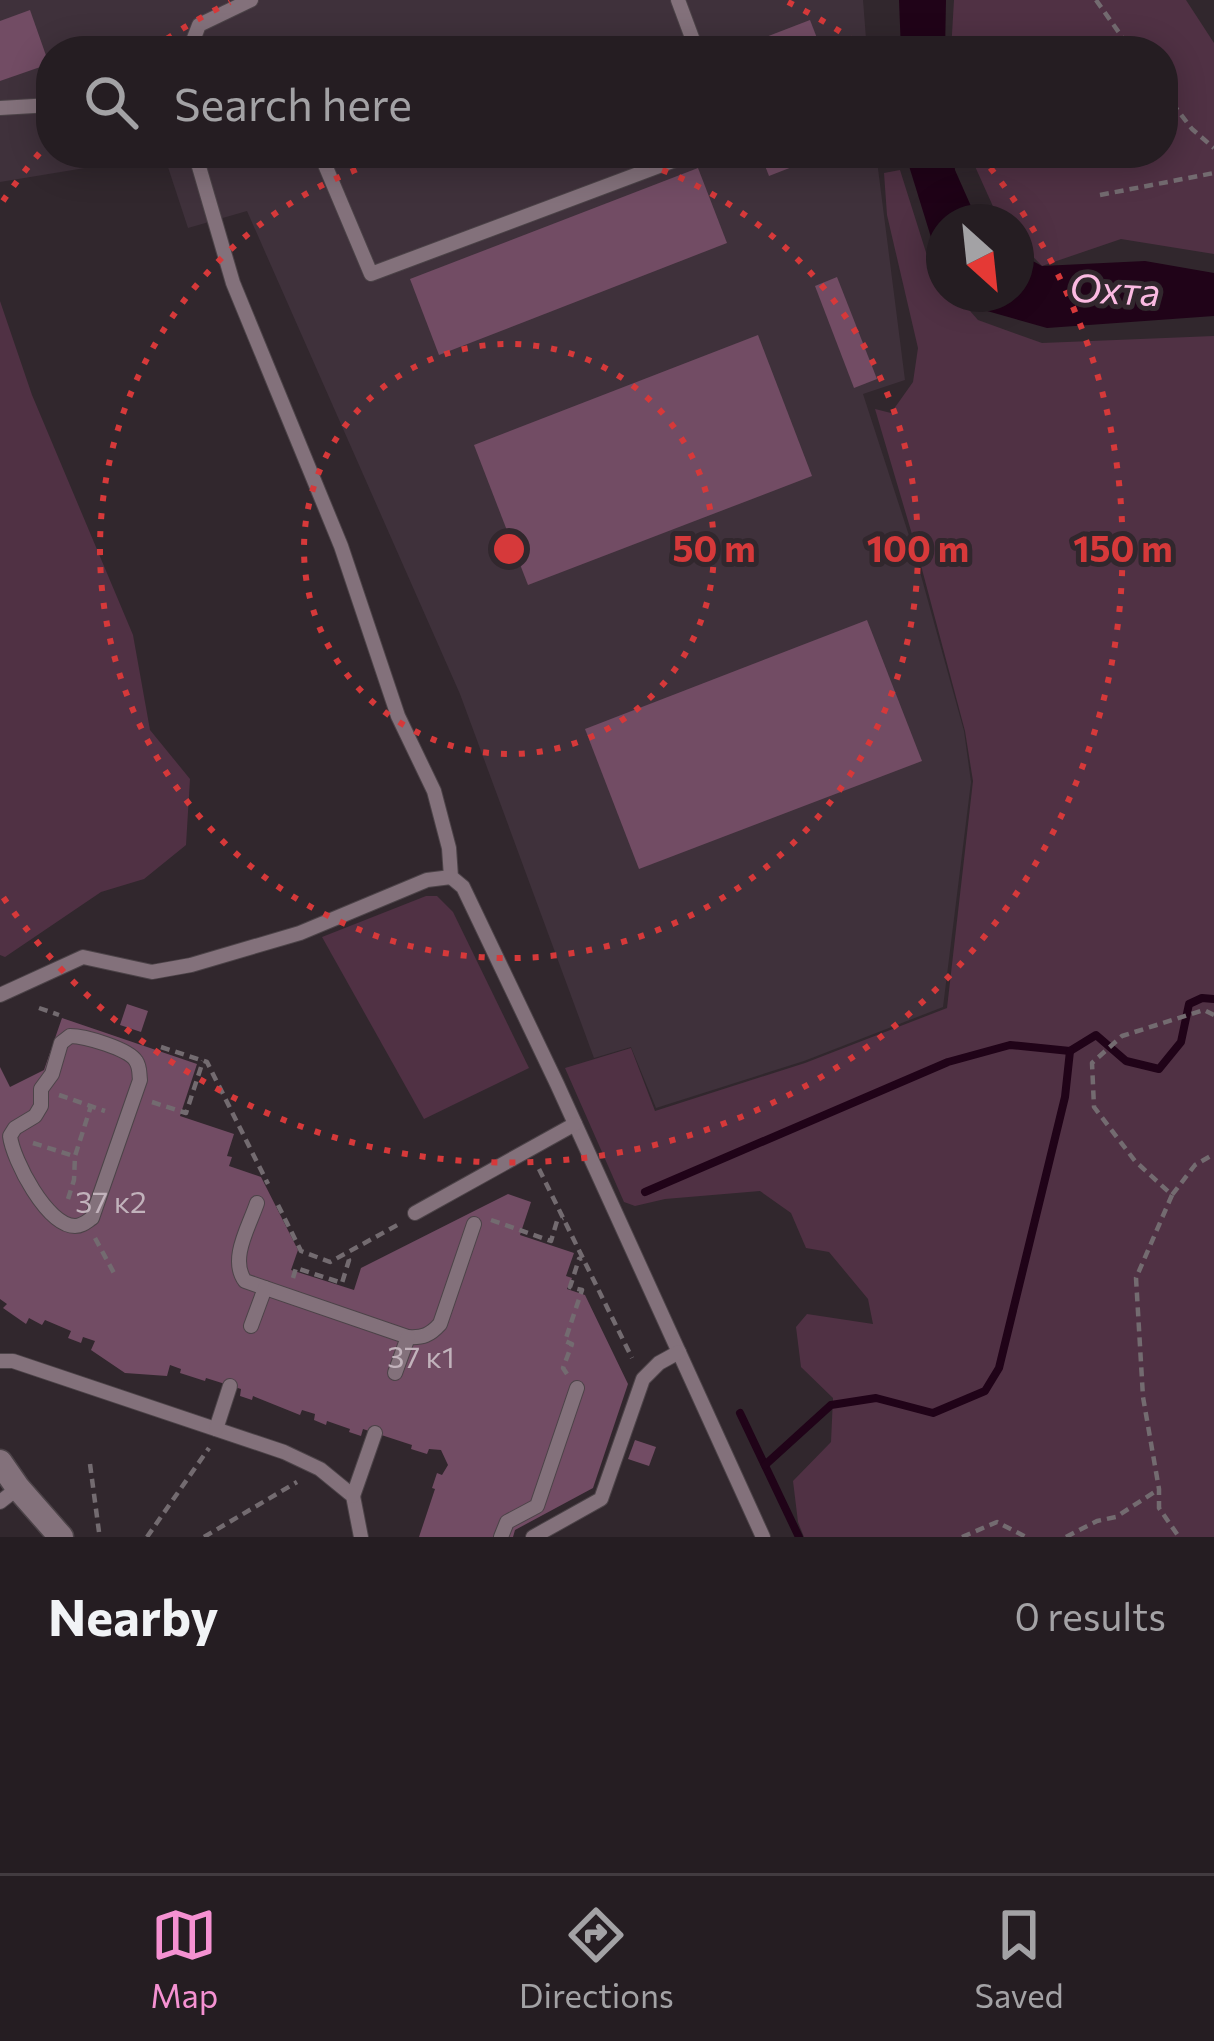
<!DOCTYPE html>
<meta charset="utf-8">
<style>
body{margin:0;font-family:Commissioner,sans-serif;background:#312a2f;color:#f1f3f6}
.compass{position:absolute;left:926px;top:204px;width:108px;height:108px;border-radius:50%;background:#251d22;box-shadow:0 6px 30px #0003;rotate:153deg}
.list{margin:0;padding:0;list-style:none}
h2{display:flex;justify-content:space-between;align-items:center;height:156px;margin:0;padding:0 48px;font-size:51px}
h2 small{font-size:39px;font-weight:400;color:#a3a2a5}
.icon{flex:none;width:66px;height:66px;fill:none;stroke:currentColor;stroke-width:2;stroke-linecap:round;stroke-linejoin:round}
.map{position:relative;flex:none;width:1214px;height:1537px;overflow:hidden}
.search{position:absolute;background:#251d22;box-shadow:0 6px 30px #0003;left:36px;right:36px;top:36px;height:132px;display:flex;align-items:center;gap:30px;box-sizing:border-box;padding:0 42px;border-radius:48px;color:#a3a2a5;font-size:45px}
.sheet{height:336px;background:#251d22}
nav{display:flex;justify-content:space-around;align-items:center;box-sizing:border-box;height:168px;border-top:3px solid #423b40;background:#251d22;font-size:33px;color:#a3a2a5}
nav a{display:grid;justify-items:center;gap:6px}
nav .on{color:#f591d2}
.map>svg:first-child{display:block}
.built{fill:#3f313b}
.green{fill:#503144}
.water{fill:#200318}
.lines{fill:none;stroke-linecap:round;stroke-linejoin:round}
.stream{stroke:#200318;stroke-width:8}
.building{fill:#724c64}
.service-casing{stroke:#4c4348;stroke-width:16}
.minor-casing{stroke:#4c4348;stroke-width:27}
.path{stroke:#736b70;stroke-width:4.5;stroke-dasharray:9 6;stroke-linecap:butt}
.service{stroke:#83717b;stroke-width:14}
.minor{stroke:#83717b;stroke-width:24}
.ring{fill:none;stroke:#d6393a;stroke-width:6;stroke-dasharray:6 12}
.labels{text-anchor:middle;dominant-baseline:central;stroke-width:10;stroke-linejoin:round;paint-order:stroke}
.number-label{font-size:30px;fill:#c1b2bb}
.water-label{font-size:39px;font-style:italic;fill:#fbbae2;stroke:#31272d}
.centre{fill:#d6393a;stroke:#31272d;stroke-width:6}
.ring-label{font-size:36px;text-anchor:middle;font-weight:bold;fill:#d6393a;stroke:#31272d;stroke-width:10;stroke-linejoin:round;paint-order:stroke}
</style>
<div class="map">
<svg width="1214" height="1537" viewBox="0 0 1214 1537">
<rect width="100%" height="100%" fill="#31272d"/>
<!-- built -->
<polygon class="built" points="0,0 863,0 867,51 51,51 51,153 876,153 905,380 863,394 915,554 964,731 971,782 943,1007 804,1061 656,1108 631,1047 594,1058 460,694 247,211 188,228 164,155 0,182"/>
<!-- green -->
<g class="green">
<polygon points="954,0 1186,0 1214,43 1214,254 1121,239 1042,266 1016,239 1016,222 1000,222 969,153 1163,153 1163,51 951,51"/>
<polygon points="900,170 930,265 944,281 944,294 955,294 978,320 1042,343 1214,336 1214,1537 804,1537 798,1522 793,1481 831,1442 833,1398 801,1367 796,1327 807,1314 873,1324 868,1299 829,1252 806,1248 791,1213 760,1191 665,1199 635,1206 624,1202 565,1068 631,1048 655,1111 805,1063 947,1008 973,781 965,731 919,558 875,409 891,413 913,382 918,348 887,215 884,173"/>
<polygon points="0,301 32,395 133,635 150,730 190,779 186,845 144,879 101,892 5,957 0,955"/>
<polygon points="426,896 437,896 453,912 529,1068 424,1119 322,937"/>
</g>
<!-- water -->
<g class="water">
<polygon points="899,0 946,0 945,51 901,51"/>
<polygon points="905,153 953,153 955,170 978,222 944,222 944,260 934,247"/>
<polygon points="1016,252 1042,266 1145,261 1214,273 1214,316 1047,328 980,309 968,294 1016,294"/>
</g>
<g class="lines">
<!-- stream -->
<g class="stream">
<polyline points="645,1192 948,1062 1010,1045 1070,1051 1096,1035 1126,1061 1159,1069 1181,1042 1189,1004 1202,998 1214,999"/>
<polyline points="740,1413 799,1537"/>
<polyline points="765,1465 831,1405 876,1398 933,1413 985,1391 999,1368 1065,1097 1070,1051"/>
</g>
</g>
<!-- building -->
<g class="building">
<polygon points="30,10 49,64 0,81 0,21"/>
<polygon points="810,20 822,51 730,51"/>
<polygon points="760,153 828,153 769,176"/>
<polygon points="698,168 727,243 439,355 410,279"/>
<polygon points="837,277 877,379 854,388 815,286"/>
<polygon points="758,335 812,476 528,585 474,445"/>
<polygon points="867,620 922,761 639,869 585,729"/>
<polygon points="127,1004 148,1011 141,1032 120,1025"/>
<polygon points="62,1018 197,1064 180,1116 234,1134 227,1156 232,1157 229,1166 261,1177 298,1250 291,1270 354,1290 361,1268 486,1205 508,1194 531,1202 520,1235 574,1253 566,1276 572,1278 567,1289 585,1295 628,1384 593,1488 515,1530 513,1537 419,1537 435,1489 432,1488 437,1473 442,1475 448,1465 441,1450 429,1449 427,1454 411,1449 412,1445 363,1429 361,1436 349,1432 350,1429 327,1421 326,1425 314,1420 315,1414 302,1410 300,1415 253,1396 252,1400 240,1396 241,1389 206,1378 205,1381 180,1373 181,1369 170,1365 167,1376 125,1373 91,1350 95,1341 83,1337 81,1343 68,1338 71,1331 45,1320 42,1325 29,1318 26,1324 3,1308 7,1304 0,1299 0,1067 10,1087 44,1070"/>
<polygon points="635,1440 656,1447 649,1466 628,1459"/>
</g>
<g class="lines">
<!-- service casing -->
<g class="service-casing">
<g id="service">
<polyline points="678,0 697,51"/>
<polyline points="189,51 199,25 251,0"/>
<polyline points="0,108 51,105"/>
<polyline points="195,153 233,283 341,546 398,716 434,791 449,848 451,877 463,887 557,1084 763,1537"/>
<polyline points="320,153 371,274 694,153"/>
<polyline points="0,995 83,957 152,972 191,965 300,933 427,880 451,877"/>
<path d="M70 1036C85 1036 129 1049 136 1061 140 1067 139 1072 140 1080L92 1218C86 1222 82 1226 75 1226 47 1226 13 1160 10 1136L15 1128 35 1116 41 1106V1089L52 1074 61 1043Z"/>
<path d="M257 1203C249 1227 229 1259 245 1281L408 1337C423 1338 430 1335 440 1324L474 1224"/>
<polyline points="415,1213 575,1124"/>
<polyline points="251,1326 265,1288"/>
<polyline points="0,1361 13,1361 284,1452 320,1469 353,1496 361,1537"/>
<polyline points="395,1373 408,1337"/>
<polyline points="216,1429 230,1386"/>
<polyline points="353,1496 375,1433"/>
<polyline points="0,1502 18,1488"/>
<polyline points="501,1537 507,1522 537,1506 577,1388"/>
<polyline points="533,1537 601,1499 643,1379 659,1363 679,1352"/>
</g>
</g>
<!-- minor casing -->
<g class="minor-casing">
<polyline id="minor" points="0,1462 18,1488 61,1537"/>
</g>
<!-- path -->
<g class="path">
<polyline points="1096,0 1132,51"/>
<polyline points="1163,91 1192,129 1214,148"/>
<polyline points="1100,195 1214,173"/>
<polyline points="39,1008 59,1015"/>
<polyline points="1214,1015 1204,1010 1122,1036 1092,1063 1094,1107 1135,1161 1172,1195 1195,1165 1214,1154"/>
<polyline points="161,1047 207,1062 268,1184"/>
<polyline points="59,1095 105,1111"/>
<polyline points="152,1102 186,1113 203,1061"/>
<polyline points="33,1143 74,1156"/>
<polyline points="539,1169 632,1358"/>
<polyline points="1172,1195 1136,1278 1143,1397 1159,1489 1159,1508 1179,1537"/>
<polyline points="68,1199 74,1180 75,1156 91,1106"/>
<polyline points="278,1205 301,1251 330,1262 401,1223"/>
<polyline points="491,1220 551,1241 557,1221 563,1218"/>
<polyline points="95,1238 115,1275"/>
<polyline points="293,1278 296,1268 342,1283 349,1260 346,1254"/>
<polyline points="567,1374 563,1368 572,1344 565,1341 582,1290 570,1287 579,1259 582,1258"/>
<polyline points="90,1464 99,1532"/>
<polyline points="147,1537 209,1448"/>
<polyline points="204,1537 297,1482"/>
<polyline points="962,1537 997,1522 1026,1537"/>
<polyline points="1066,1537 1097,1521 1116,1517 1156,1491"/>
</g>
<!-- service -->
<use href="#service" class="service"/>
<!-- minor -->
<use href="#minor" class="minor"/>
</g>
<!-- distance rings -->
<g class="ring">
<circle cx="509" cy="549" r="205"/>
<path d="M611 153A409 409 0 1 1 407 153"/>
<path d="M3 201A614 614 0 0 1 49 142M152 49A614 614 0 0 1 230 2M788 2A614 614 0 0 1 866 49M979 154A614 614 0 1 1 3 897"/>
</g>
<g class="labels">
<!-- number labels -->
<g class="number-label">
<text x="111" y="1200">37 к2</text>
<text x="421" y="1355">37 к1</text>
</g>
<!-- water labels -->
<g class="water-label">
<text transform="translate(1115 288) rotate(3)">Охта</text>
</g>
</g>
<circle cx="509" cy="549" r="18" class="centre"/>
<g class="ring-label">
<text x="714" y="562">50 m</text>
<text x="918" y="562">100 m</text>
<text x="1123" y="562">150 m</text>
</g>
</svg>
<svg class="compass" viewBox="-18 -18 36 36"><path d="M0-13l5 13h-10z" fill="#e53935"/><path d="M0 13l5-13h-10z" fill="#a3a2a5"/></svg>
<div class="search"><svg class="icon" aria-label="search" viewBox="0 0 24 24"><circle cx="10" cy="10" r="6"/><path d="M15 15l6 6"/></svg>Search here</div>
</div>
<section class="sheet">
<h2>Nearby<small>0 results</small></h2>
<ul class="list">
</ul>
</section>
<nav>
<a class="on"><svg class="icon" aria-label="map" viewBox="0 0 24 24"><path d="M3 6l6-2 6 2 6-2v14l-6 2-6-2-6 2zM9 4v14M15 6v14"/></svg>Map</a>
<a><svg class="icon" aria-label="directions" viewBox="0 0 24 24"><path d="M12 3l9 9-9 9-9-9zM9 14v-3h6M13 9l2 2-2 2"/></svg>Directions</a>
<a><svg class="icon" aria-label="saved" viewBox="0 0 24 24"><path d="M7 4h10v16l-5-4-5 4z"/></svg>Saved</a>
</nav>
